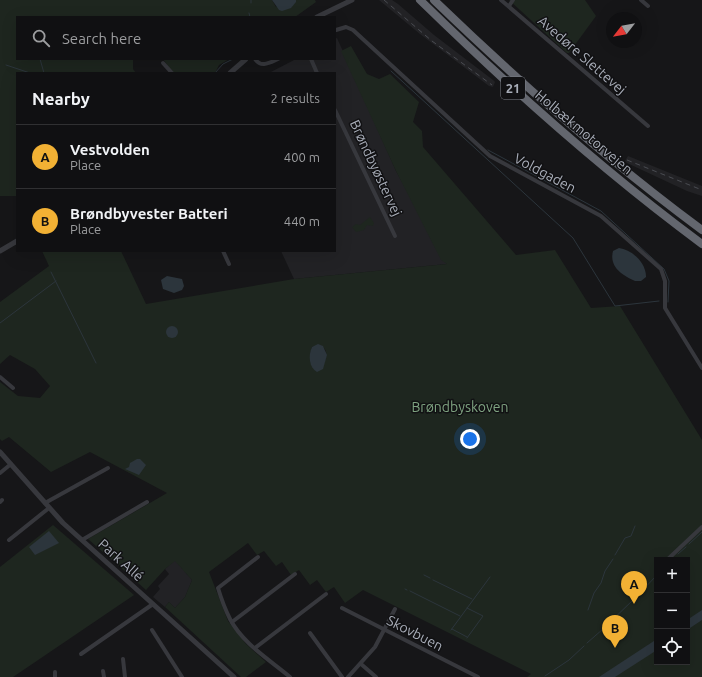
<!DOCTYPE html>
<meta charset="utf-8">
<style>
body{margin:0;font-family:Ubuntu,sans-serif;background:#19191b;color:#f1f3f6}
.controls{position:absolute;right:12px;bottom:12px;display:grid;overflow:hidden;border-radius:0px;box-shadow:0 4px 16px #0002}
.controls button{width:36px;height:36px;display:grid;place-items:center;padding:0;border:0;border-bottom:1px solid #303032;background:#101012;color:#f1f3f6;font:20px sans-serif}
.compass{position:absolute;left:606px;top:12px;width:36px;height:36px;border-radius:50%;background:#101012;box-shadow:0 4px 16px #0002;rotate:239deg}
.you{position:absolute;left:470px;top:439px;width:14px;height:14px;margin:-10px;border:3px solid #fff;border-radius:50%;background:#1a73e8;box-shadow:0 0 0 6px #1a73e833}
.badge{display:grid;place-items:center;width:26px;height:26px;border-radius:50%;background:#f2b134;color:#111;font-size:13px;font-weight:700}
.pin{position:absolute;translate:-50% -33px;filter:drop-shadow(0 1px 2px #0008)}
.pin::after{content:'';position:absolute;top:21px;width:14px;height:12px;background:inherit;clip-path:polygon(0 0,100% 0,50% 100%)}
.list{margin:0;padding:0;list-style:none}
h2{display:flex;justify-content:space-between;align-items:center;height:52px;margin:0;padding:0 16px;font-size:17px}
h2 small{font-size:13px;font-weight:400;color:#9c9d9f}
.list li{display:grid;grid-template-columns:26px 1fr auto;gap:12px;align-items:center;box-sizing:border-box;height:64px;padding:0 16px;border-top:1px solid #303032}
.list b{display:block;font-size:15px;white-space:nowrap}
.list p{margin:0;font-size:13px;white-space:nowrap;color:#9c9d9f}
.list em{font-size:13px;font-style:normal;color:#9c9d9f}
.icon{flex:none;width:22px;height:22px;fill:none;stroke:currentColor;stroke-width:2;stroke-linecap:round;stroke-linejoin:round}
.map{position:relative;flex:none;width:702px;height:677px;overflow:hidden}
.search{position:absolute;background:#101012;box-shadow:0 4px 16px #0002;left:16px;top:16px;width:320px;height:44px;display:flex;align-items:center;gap:10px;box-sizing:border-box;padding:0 14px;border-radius:0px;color:#9c9d9f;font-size:15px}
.panel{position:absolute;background:#101012;box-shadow:0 4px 16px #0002;left:16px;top:72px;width:320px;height:180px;border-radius:0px}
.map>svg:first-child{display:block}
.built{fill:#222225}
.green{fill:#1e261f;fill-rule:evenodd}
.water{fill:#2c353c}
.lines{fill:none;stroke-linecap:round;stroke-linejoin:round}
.stream{stroke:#2c353c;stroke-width:1}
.minor{stroke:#37383d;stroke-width:4}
.tertiary{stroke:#37383d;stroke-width:5}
.motorway{stroke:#63666e;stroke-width:8}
.rail{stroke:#4a4c52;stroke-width:1;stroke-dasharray:5 4;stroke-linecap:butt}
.labels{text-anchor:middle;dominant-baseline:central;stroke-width:3;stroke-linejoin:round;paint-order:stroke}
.shield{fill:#111113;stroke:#7b7e86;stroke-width:1}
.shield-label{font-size:13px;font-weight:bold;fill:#a8adb8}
.street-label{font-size:14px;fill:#a8adb8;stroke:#111113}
.park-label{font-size:14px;fill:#7fa381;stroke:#111113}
</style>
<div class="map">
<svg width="702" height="677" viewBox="0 0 702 677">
<rect width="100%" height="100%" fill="#161618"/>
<!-- built -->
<g class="built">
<polygon points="379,0 392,0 398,4 434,35 493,80 495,82 493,87 489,86 420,34"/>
<polygon points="337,38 396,171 447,264 294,279 281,251 335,251 335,73 269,73 296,59 335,59 335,39"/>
<polygon points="628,156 702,186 702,196 687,191 627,163 625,161"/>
<polygon points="175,560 192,580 185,597 175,608 169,602 165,607 153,597 160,589 158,586 169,574 165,569"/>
</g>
<!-- green -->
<g class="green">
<polygon points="0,0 272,0 276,7 296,2 296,0 315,0 316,2 295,17 17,17 17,59 133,59 133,69 136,73 17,73 17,196 0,196"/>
<polygon points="509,0 585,0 596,16 569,53 567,53"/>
<path d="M351 46 367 74 379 79 390 74 419 102 413 122 422 131 423 147 516 255 555 250 591 308 620 306 702 440V677H527L531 674 363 590 345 603 334 587 326 592 317 580 310 585 299 570 291 575 282 562 276 566 264 551 257 555 248 543 209 572 228 621 246 644 266 662 246 677H241L165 607 169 602 175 608 185 597 192 580 175 561 165 569 146 590 88 539 167 493 90 452 51 472 9 437 2 441 0 439V382L18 396 40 398 50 386 35 369 10 355 0 364V302L49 266 42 251H121L146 304 294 279 447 264 441 260 396 171 341 51ZM320 345C326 348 328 354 325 360L311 364 310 354 312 347ZM657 560H687V662H657Z"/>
<polygon points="163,59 229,59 219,65 215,73 173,73"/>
<polygon points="370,217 374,223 373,226 367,225 364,230 356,232 352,227 356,224 360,225"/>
<polygon points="53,525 134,595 13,677 0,677 0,567"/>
</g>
<!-- water -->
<g class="water">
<polygon points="272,0 296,0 296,2 291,8 282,11 279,10"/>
<path d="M619 248C632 250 646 262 646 277L641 281H635C622 275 609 267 613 251Z"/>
<polygon points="167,276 182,279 184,286 182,290 174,293 163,289 161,280"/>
<circle cx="172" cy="332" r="6"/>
<path d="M318 344 323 346 327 355 323 369 317 372C309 368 308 355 312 347Z"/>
<polygon points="137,459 140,459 146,465 139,475 125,469 129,467 130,463"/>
<polygon points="49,531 59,543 35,555 29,547"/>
<polygon points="702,610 702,620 687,630 687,620"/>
<polygon points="657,639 657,650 615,677 599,677"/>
</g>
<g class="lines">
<!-- stream -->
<g class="stream">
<polyline points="251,3 251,0"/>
<polyline points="249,13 250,17"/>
<polyline points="40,59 44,73"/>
<polyline points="6,65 30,73"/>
<polyline points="391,71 573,238 615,306 659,301"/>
<polyline points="215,73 223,64 233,59"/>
<polyline points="488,150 601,211 664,269 669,281 668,302"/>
<polyline points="51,272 96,363"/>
<polyline points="0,323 56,281"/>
<polyline points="689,544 702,532"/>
<polyline points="678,554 686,547"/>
<polyline points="615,555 625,538 631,536 635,526"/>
<polyline points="424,575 430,578"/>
<polyline points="433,580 472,599"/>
<polyline points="405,589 407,590"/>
<polyline points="410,591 460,616"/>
<polyline points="637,596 657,575"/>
<polyline points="588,610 594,593 601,583 605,571 613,559"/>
<polyline points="605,627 634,599"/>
<polyline points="452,629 467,637"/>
<polyline points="451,630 490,577"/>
<polyline points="467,638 483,616 467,608"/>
<polyline points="587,643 603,629"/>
<polyline points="545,676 569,660 584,646"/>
</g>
<!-- minor -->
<g class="minor">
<polyline points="501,0 648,126"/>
<polyline points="641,0 648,6"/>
<polyline points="509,6 513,0"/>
<polyline points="336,30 346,27 353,30 490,156 601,216 661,269 665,281 665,308 702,368"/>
<path d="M255 59C261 68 269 63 278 59"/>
<polyline points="311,59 317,73"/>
<polyline points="163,63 172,73"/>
<polyline points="335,110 395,236"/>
<polyline points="223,251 229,264"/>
<polyline points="0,377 13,388"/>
<polyline points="0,473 11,464"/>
<polyline points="0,502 2,500"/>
<polyline points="45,503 108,468"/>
<polyline points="9,540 49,508"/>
<polyline points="82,540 147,502"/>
<path d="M258 557 218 588C221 598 225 609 230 619 243 644 270 660 290 677"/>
<polyline points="667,560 702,527"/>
<polyline points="342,608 478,677"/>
<polyline points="232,622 295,574"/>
<polyline points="152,630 182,677"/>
<polyline points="310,633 342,677"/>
<polyline points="255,648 326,594"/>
<polyline points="81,654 153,604"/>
<polyline points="123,659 125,677"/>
<polyline points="361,664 376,677"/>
<polyline points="103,671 104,677"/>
<polyline points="55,672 55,677"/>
<polyline points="348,677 375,647 395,609"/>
</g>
<!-- tertiary -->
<g class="tertiary">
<polyline points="317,17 352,0"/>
<polyline points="230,73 246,59"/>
<polyline points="0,251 17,241"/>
<polyline points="0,452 63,523 234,677"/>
</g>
<!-- motorway -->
<g class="motorway">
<path d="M420 0C509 87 602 170 702 244"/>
<path d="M434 0C519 82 607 160 702 230"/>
</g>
<!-- rail -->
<g class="rail">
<polyline points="384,0 432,41 492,85"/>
<polyline points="627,160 702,190"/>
</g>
</g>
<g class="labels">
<!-- shield labels -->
<rect class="shield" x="501" y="77" width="24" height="22" rx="3"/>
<g class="shield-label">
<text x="513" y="88">21</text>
</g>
<!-- street labels -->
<g class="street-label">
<text transform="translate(582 55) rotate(41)">Avedøre Slettevej</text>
<text transform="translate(584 132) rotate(40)">Holbækmotorvejen</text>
<text transform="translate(376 168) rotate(65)">Brøndbyøstervej</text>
<text transform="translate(545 173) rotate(28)">Voldgaden</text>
<text transform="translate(121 560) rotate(42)">Park Allé</text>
<text transform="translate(415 633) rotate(27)">Skovbuen</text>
</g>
<!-- park labels -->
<g class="park-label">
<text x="460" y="407">Brøndbyskoven</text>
</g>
</g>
</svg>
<div class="controls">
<button>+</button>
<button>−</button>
<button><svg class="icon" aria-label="locate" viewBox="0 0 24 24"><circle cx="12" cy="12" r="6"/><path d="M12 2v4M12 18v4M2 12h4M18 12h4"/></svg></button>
</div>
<svg class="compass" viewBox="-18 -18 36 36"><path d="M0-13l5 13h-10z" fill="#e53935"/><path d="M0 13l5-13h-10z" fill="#9c9d9f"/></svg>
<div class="you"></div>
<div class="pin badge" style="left:634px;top:604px">A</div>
<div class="pin badge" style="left:615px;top:648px">B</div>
<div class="search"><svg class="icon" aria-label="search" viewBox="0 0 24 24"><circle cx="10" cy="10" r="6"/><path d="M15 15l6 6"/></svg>Search here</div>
<section class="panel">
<h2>Nearby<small>2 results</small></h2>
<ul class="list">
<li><span class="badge">A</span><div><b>Vestvolden</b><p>Place</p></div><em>400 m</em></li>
<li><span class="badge">B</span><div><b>Brøndbyvester Batteri</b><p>Place</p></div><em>440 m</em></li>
</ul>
</section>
</div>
